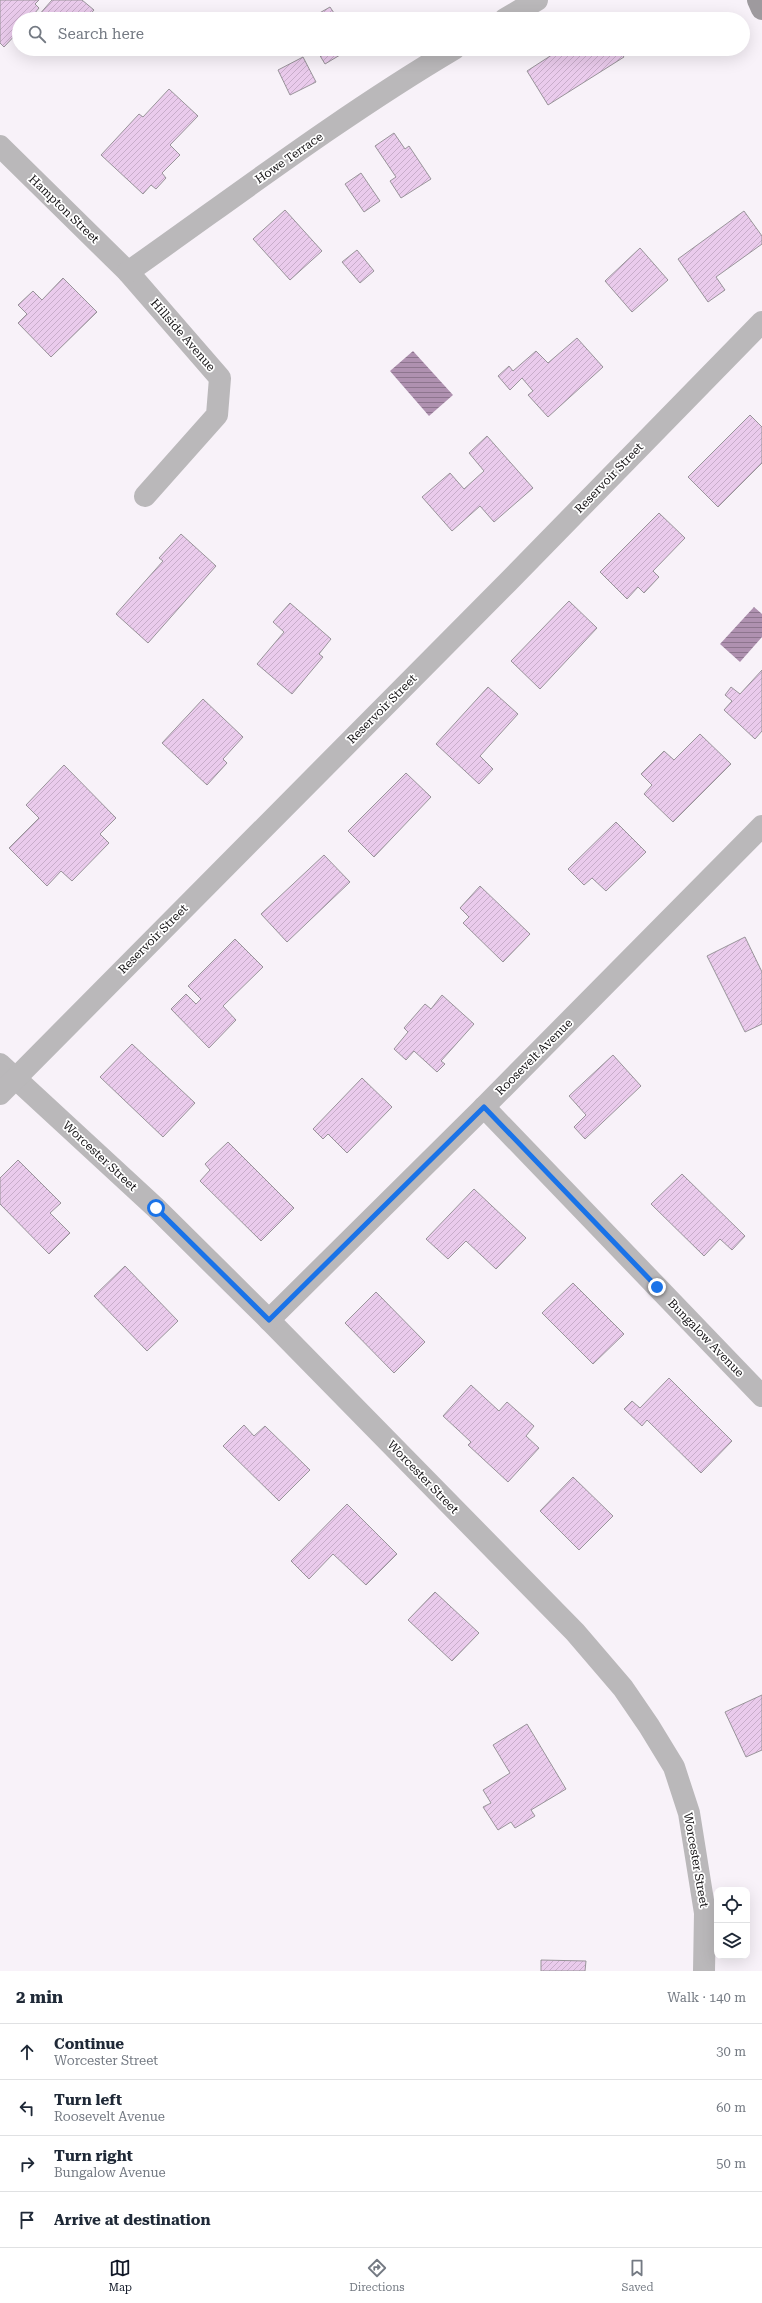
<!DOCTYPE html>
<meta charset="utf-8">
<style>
body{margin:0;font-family:"Roboto Serif",serif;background:#f2f2f3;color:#1f2937}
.controls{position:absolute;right:12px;bottom:12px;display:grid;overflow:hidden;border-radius:8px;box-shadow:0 4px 16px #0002}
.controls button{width:36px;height:36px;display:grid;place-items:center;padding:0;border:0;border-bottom:1px solid #e0e1e3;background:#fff;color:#1f2937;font:20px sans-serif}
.stop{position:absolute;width:12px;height:12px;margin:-9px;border:3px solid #1a73e8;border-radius:50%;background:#fff}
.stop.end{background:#1a73e8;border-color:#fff;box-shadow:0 1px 4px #0008}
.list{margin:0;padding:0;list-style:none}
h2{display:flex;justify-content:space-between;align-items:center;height:52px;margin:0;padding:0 16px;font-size:17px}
h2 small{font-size:13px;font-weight:400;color:#747a83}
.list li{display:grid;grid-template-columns:26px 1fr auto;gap:12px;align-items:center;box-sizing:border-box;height:56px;padding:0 16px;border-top:1px solid #e0e1e3}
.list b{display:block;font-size:15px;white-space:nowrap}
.list p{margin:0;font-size:13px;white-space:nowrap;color:#747a83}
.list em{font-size:13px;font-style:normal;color:#747a83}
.icon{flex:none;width:22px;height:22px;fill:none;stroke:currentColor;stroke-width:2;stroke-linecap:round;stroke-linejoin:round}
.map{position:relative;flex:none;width:762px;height:1971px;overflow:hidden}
.search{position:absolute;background:#fff;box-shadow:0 4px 16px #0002;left:12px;right:12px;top:12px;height:44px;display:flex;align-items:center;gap:10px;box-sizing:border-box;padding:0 14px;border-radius:22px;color:#747a83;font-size:15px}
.sheet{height:276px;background:#fff}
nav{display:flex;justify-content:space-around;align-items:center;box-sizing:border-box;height:56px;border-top:1px solid #e0e1e3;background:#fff;font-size:11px;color:#747a83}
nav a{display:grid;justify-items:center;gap:2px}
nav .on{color:#111827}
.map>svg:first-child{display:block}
.water{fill:url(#water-rules)}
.building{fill:url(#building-hatch);stroke:#99949a}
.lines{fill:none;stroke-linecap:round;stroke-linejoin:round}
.street{stroke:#bab8ba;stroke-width:22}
.secondary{stroke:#9e9a9e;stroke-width:22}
.route{stroke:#1a73e8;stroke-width:5}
.labels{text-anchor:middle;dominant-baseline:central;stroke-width:3.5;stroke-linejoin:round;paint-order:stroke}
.street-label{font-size:12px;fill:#141214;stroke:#fff}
</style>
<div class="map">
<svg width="762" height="1971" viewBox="0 0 762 1971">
<defs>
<pattern id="water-rules" width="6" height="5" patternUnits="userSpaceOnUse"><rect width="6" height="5" fill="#af91b0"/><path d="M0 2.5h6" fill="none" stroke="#8d758e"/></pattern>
<pattern id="building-hatch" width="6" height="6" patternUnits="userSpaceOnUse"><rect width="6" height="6" fill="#eacbec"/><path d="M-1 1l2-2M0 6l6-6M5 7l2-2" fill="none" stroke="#c8adca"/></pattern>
</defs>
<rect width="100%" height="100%" fill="#f8f2f9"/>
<!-- water -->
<g class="water">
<polygon points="413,351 453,395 429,416 390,371"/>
<polygon points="754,607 762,614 762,637 740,662 720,644"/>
</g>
<!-- building -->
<g class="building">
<polygon points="0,0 39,0 35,4 39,8 30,19 19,19 19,31 4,47 0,43"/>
<polygon points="52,0 82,0 94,10 86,19 42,19 38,16"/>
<polygon points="330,7 338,19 309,19"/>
<polygon points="348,13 352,19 340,19"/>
<polygon points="316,49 350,49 325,64"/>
<polygon points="360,49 370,49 371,51 364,55"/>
<polygon points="561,49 618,49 624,57 548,105 527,71"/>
<polygon points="303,57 316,82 290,95 278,70"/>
<polygon points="169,89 198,116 170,145 180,155 162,173 166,178 156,189 151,185 143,194 101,155 139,114 143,117"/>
<polygon points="394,133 405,149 409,146 431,179 401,198 390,181 396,177 375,146"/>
<polygon points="361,173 380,201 364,212 345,184"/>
<polygon points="285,210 322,251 290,280 253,239"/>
<polygon points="744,211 762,236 762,244 716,277 725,290 708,302 678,259"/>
<polygon points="640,248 668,280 632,312 605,281"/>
<polygon points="357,250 374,271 360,283 342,262"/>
<polygon points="63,278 97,312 51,357 18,323 27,314 18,305 33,291 42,300"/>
<polygon points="577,338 603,367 548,417 528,395 533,391 522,378 510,390 498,376 509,366 513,371 536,351 548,363"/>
<polygon points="750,415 762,427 762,463 718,507 688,477"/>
<polygon points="487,436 533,488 494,522 480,506 452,531 422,497 450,473 464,489 484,471 469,453"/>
<polygon points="659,513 685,538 653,571 659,577 644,593 638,587 627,599 600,572"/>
<polygon points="181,534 216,566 148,643 116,614 163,561 159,558"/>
<polygon points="569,601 597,628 540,689 511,661"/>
<polygon points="290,603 331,639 319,654 323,657 292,694 257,664 284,632 273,622"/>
<polygon points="762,670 762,731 755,739 724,710 732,701 725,695 731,687 740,694"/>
<polygon points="488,687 518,714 480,756 493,769 479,784 436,744"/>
<polygon points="203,699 243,737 223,759 227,763 207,785 162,743"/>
<polygon points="700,734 731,764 673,822 644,794 652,785 641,774 664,751 674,760"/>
<polygon points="64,765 116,818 100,834 109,843 72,881 61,871 47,886 9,848 39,818 26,805"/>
<polygon points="406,773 431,797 374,857 348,831"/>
<polygon points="616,822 646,852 606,891 592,878 584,885 568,869"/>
<polygon points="324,855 350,882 287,942 261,914"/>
<polygon points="480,886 530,934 503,962 463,923 469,917 460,908"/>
<polygon points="745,937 762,972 762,1024 745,1032 707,956"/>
<polygon points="235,939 263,967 223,1006 236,1020 209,1048 171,1009 186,994 196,1004 201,999 188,986"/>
<polygon points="442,995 474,1024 441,1061 445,1064 437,1072 414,1051 406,1060 394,1049 408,1032 404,1028 425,1004 431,1009"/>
<polygon points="132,1044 195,1103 163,1137 100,1077"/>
<polygon points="613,1055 641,1086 585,1139 574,1127 586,1115 569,1096"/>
<polygon points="362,1078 392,1107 347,1153 328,1134 323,1139 313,1129"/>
<polygon points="228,1142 294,1208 261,1241 200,1181 210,1170 205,1164"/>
<polygon points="18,1160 61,1203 50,1213 70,1233 49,1254 0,1204 0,1178"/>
<polygon points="682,1174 745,1236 732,1250 720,1239 704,1256 651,1204"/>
<polygon points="474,1189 526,1238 496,1269 466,1241 448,1259 426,1239"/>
<polygon points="125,1266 178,1321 147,1351 94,1296"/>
<polygon points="573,1283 624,1334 593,1364 542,1313"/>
<polygon points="376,1292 425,1342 394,1373 345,1323"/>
<polygon points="669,1378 732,1441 701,1473 647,1420 642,1426 624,1409 632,1401 640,1408"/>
<polygon points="471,1385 499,1411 507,1402 534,1426 526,1436 539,1448 508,1482 468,1445 471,1442 443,1416"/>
<polygon points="244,1425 254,1436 265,1426 310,1470 279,1501 223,1446"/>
<polygon points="573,1477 613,1516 579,1550 540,1511"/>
<polygon points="347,1504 397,1554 366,1585 333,1554 309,1579 291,1561"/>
<polygon points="435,1592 479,1633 452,1661 408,1620"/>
<polygon points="762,1695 762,1750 746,1757 725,1712"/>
<polygon points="527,1724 566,1789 531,1810 535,1816 515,1828 511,1822 498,1830 483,1807 491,1803 483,1790 510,1773 493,1745"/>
<polygon points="541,1960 586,1961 585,1971 541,1971"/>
</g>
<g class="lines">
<!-- street -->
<g class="street">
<polyline points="505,19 537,0"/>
<polyline points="0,146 128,272 220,378 217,415 145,496"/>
<path d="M128 272C236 196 341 116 454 49"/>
<polyline points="0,1064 156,1208 269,1320 575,1632 623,1688 649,1726 674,1767 689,1813 705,1913 704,1971"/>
<polyline points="0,1094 507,583 762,322"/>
<polyline points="484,1107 762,1396"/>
<polyline points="269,1320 484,1107 762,826"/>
</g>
<!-- secondary -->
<polyline class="secondary" points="758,0 762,9"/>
</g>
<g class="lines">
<!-- route -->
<polyline class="route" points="156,1208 269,1320 484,1107 657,1287"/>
</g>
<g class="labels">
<!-- street labels -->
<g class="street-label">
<text transform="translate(289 158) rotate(-35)">Howe Terrace</text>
<text transform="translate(64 209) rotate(44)">Hampton Street</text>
<text transform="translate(183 335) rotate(49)">Hillside Avenue</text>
<text transform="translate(609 478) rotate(-46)">Reservoir Street</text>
<text transform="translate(382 709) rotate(-45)">Reservoir Street</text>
<text transform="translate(153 939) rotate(-45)">Reservoir Street</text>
<text transform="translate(534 1057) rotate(-45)">Roosevelt Avenue</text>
<text transform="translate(100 1156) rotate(43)">Worcester Street</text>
<text transform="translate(706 1338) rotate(46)">Bungalow Avenue</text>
<text transform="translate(423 1477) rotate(46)">Worcester Street</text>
<text transform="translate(696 1860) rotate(80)">Worcester Street</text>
</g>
</g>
</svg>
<div class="controls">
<button><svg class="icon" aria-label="locate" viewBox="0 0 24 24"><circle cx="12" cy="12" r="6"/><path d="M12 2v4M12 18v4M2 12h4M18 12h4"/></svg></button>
<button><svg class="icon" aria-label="layers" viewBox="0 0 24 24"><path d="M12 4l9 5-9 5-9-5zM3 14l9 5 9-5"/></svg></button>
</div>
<div class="stop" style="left:156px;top:1208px"></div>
<div class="stop end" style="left:657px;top:1287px"></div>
<div class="search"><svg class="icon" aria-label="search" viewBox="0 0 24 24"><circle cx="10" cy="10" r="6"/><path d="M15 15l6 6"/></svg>Search here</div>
</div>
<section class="sheet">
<h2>2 min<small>Walk · 140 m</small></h2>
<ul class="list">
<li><svg class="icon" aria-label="ahead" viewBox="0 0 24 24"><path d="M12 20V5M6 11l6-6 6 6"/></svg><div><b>Continue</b><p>Worcester Street</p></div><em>30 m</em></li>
<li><svg class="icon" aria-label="left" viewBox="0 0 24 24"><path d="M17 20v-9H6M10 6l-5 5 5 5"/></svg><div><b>Turn left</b><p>Roosevelt Avenue</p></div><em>60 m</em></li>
<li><svg class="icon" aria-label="right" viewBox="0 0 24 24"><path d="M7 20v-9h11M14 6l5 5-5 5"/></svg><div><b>Turn right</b><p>Bungalow Avenue</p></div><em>50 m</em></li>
<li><svg class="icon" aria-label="arrive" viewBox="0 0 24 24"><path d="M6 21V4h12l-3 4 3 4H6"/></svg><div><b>Arrive at destination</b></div></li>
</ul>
</section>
<nav>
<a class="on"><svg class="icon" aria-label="map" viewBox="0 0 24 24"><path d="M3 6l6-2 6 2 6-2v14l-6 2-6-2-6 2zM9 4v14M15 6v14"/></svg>Map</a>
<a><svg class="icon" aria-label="directions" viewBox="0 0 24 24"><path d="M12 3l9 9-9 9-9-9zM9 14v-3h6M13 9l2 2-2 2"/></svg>Directions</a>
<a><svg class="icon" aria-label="saved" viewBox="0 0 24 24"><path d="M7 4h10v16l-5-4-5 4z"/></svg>Saved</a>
</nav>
